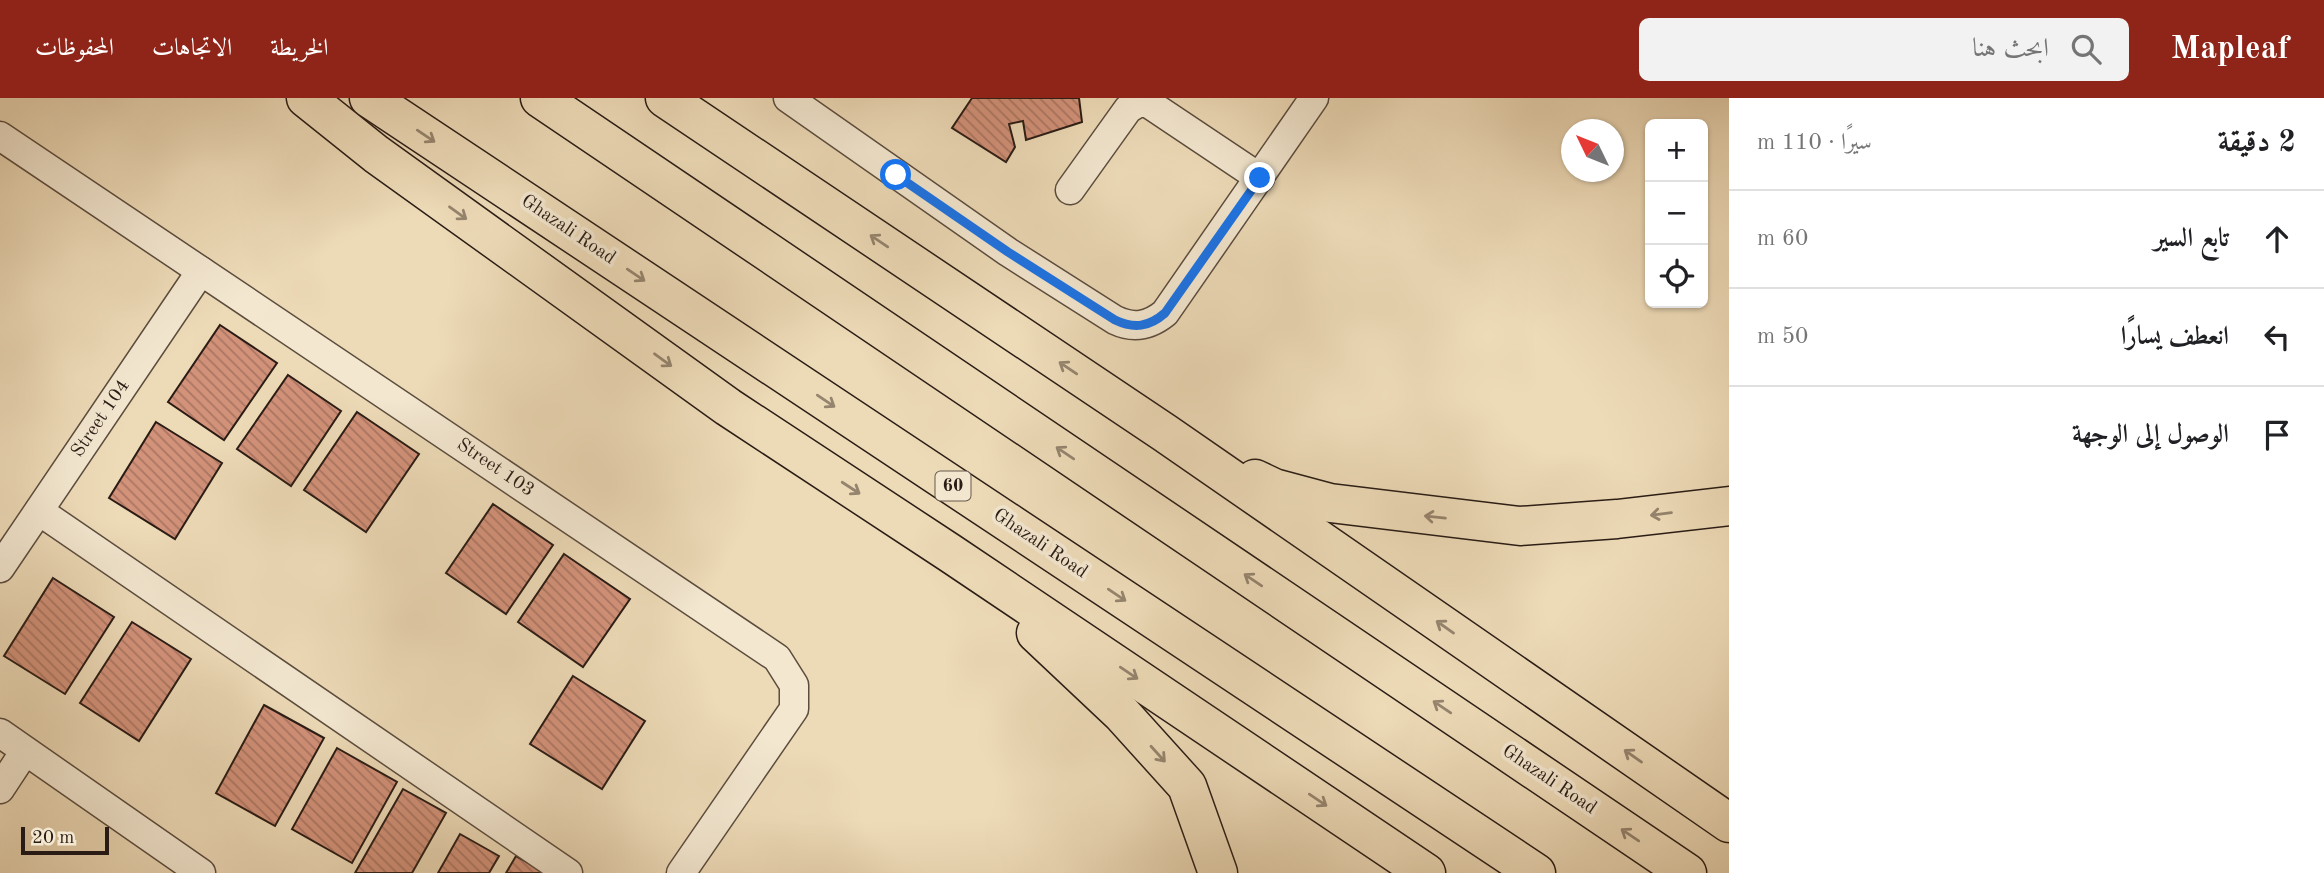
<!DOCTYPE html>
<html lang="ar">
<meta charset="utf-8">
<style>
body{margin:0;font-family:"Old Standard TT",Amiri,serif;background:#f2f2f2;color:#202124;direction:rtl}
.controls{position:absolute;right:21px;top:21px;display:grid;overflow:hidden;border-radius:10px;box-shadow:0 2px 5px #0004}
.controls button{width:63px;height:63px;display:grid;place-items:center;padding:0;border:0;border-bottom:2px solid #e0e0e0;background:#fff;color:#202124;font:35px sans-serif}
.compass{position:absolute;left:1561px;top:21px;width:63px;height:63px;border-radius:50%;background:#fff;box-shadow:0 2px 5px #0004;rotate:313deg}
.scale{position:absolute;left:21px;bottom:18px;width:88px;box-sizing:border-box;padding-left:7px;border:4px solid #2a1c15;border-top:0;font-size:19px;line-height:24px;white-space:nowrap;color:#2a1c15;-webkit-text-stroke:5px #f3e7d0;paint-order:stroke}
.stop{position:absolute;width:21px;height:21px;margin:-16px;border:5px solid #1a73e8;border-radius:50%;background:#fff}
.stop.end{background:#1a73e8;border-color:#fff;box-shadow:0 2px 7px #0008}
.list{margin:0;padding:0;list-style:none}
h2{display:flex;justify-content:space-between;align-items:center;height:91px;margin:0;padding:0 28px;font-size:30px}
h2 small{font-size:23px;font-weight:400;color:#757577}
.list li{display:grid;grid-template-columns:46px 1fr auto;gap:21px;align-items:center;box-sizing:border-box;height:98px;padding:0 28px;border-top:2px solid #e0e0e0}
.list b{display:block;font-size:26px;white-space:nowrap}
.list em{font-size:23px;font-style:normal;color:#757577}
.icon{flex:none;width:38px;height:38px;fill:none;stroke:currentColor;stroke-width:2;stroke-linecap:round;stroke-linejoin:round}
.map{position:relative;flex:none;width:1729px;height:775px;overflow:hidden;direction:ltr}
header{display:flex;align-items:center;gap:42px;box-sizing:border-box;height:98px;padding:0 35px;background:#8f2418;color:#fff}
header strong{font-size:33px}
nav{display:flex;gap:38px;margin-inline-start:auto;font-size:24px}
.search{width:490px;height:63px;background:#f2f2f2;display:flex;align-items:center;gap:18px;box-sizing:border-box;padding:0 24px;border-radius:10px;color:#757577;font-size:26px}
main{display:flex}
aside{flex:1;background:#fff}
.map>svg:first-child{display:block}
.building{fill:url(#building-back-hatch);stroke:#2a1c15;stroke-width:2}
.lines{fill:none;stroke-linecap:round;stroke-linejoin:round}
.street-casing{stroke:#5b4c3e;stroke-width:31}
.primary-casing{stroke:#2a1c15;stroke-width:41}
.highway-casing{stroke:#2a1c15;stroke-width:41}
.street{stroke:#f3e7d0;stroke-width:28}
.primary{stroke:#eddab7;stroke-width:38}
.highway{stroke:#eddab7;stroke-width:38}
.oneway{stroke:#95846e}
.route{stroke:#1a73e8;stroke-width:9}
.labels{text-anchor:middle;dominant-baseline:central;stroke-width:7;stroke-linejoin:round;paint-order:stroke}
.shield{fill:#f3e7d0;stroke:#66594d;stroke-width:2}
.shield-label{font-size:18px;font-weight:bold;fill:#2a1c15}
.street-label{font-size:19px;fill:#2a1c15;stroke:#f3e7d0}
</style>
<header>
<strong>Mapleaf</strong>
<div class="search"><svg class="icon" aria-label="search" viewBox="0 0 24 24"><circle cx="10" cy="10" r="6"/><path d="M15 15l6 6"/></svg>ابحث هنا</div>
<nav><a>الخريطة</a><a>الاتجاهات</a><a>المحفوظات</a></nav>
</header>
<main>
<aside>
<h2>2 دقيقة<small>سيرًا · 110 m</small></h2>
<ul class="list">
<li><svg class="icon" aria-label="ahead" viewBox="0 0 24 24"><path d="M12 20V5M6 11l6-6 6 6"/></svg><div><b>تابع السير</b></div><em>60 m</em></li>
<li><svg class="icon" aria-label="left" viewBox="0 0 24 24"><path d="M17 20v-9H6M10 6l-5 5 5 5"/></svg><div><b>انعطف يسارًا</b></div><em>50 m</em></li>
<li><svg class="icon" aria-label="arrive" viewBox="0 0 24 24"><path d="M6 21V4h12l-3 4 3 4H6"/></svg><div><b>الوصول إلى الوجهة</b></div></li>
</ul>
</aside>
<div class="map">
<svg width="1729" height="775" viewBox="0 0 1729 775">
<defs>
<pattern id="building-back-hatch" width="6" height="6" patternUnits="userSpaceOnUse" patternTransform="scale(1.75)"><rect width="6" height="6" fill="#d3927a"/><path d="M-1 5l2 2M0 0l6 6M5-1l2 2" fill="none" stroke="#ab7663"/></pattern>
</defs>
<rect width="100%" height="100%" fill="#eddab7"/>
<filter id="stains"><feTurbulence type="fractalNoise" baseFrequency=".00286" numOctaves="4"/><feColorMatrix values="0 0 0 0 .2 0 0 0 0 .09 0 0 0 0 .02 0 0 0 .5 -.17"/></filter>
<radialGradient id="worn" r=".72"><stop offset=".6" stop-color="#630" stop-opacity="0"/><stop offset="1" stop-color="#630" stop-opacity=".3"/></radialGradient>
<!-- building -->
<g class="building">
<polygon points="972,0 1079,0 1082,24 1026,42 1023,23 1009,26 1015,49 1006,64 952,30"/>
<polygon points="220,227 277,265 224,342 168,304"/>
<polygon points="288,277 341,313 291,388 237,351"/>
<polygon points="357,314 419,356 366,434 304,392"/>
<polygon points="156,324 222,365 175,441 109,400"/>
<polygon points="493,406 553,447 506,516 446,475"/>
<polygon points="564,456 630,501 583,569 518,524"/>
<polygon points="53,480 114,519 65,596 4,558"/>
<polygon points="132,524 191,561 139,643 80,605"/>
<polygon points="573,578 645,623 602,691 530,646"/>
<polygon points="264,607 324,640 275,728 216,695"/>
<polygon points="337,650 397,684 352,765 292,731"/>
<polygon points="403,691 446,715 412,775 355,775"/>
<polygon points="460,736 499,758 489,775 438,775"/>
<polygon points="516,758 547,775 506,775"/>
</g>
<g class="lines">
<!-- street casing -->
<g class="street-casing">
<g id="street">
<path d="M788 0 1008 154 1115 222C1134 231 1149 228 1165 215L1314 0"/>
<polyline points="0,38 777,560 794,587 794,611 681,775"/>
<polyline points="1070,92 1128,11 1138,5 1148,5 1260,80"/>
<polyline points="39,413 568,775"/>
<polyline points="0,470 201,173"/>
<polyline points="0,635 201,775"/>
<polyline points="0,691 25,653"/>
</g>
</g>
<!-- primary casing -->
<g class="primary-casing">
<g id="primary">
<polyline points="306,0 376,56 728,309 950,455 1426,775"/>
<polyline points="665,0 1165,335 1729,725"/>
<polyline points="1255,381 1274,390 1330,405 1520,428 1617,421 1729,408"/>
<polyline points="1036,535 1122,616 1187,688 1218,775"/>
</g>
</g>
<!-- highway casing -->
<g class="highway-casing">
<g id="highway">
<polyline points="369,0 1536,775"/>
<polyline points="540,0 1687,775"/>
</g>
</g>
<!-- street -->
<use href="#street" class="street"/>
<!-- primary -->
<use href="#primary" class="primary"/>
<!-- highway -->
<use href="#highway" class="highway"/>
</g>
<!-- one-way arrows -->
<defs><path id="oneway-shaft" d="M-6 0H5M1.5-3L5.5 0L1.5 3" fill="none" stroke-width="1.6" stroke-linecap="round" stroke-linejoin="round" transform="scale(1.75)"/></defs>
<g class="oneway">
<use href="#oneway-shaft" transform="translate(426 38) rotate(34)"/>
<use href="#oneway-shaft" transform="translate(458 115) rotate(36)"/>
<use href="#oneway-shaft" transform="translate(879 143) rotate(-146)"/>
<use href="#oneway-shaft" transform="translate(636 177) rotate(34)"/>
<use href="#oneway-shaft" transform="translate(663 262) rotate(36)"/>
<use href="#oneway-shaft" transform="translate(1068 270) rotate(-146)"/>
<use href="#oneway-shaft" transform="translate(826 303) rotate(34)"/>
<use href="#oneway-shaft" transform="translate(1065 355) rotate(-146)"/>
<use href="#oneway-shaft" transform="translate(851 390) rotate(33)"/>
<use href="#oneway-shaft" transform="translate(1661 416) rotate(173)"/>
<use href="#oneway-shaft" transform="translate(1435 419) rotate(-174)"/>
<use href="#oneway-shaft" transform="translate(1253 482) rotate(-146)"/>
<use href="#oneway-shaft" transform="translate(1117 497) rotate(34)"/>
<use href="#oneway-shaft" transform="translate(1445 529) rotate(-145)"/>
<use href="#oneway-shaft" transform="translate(1129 575) rotate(34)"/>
<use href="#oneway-shaft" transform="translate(1442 609) rotate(-146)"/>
<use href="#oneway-shaft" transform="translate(1158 656) rotate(48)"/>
<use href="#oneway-shaft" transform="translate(1633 658) rotate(-145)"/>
<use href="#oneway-shaft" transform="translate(1318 702) rotate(34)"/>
<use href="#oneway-shaft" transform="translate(1630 737) rotate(-146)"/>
</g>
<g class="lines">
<!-- route -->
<path class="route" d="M896 77 1008 154 1115 222C1134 231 1149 229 1165 215L1260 80"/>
</g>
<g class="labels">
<!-- shield labels -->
<rect class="shield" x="935.5" y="373.5" width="35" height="29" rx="5"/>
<g class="shield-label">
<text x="953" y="388">60</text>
</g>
<!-- street labels -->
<g class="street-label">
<text transform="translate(568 132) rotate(34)">Ghazali Road</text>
<text transform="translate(101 321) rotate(-56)">Street 104</text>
<text transform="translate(495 370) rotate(34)">Street 103</text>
<text transform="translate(1040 446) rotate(34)">Ghazali Road</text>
<text transform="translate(1549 682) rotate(34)">Ghazali Road</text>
</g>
</g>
<rect width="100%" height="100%" filter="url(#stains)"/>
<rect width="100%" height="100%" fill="url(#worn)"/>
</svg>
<div class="controls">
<button>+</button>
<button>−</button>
<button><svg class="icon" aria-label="locate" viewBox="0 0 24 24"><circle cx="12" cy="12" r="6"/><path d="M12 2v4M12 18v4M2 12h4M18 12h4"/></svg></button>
</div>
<svg class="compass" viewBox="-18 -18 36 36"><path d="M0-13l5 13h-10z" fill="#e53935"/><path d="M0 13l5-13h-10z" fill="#757577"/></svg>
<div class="scale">20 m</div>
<div class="stop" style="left:896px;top:77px"></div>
<div class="stop end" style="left:1260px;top:80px"></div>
</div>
</main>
